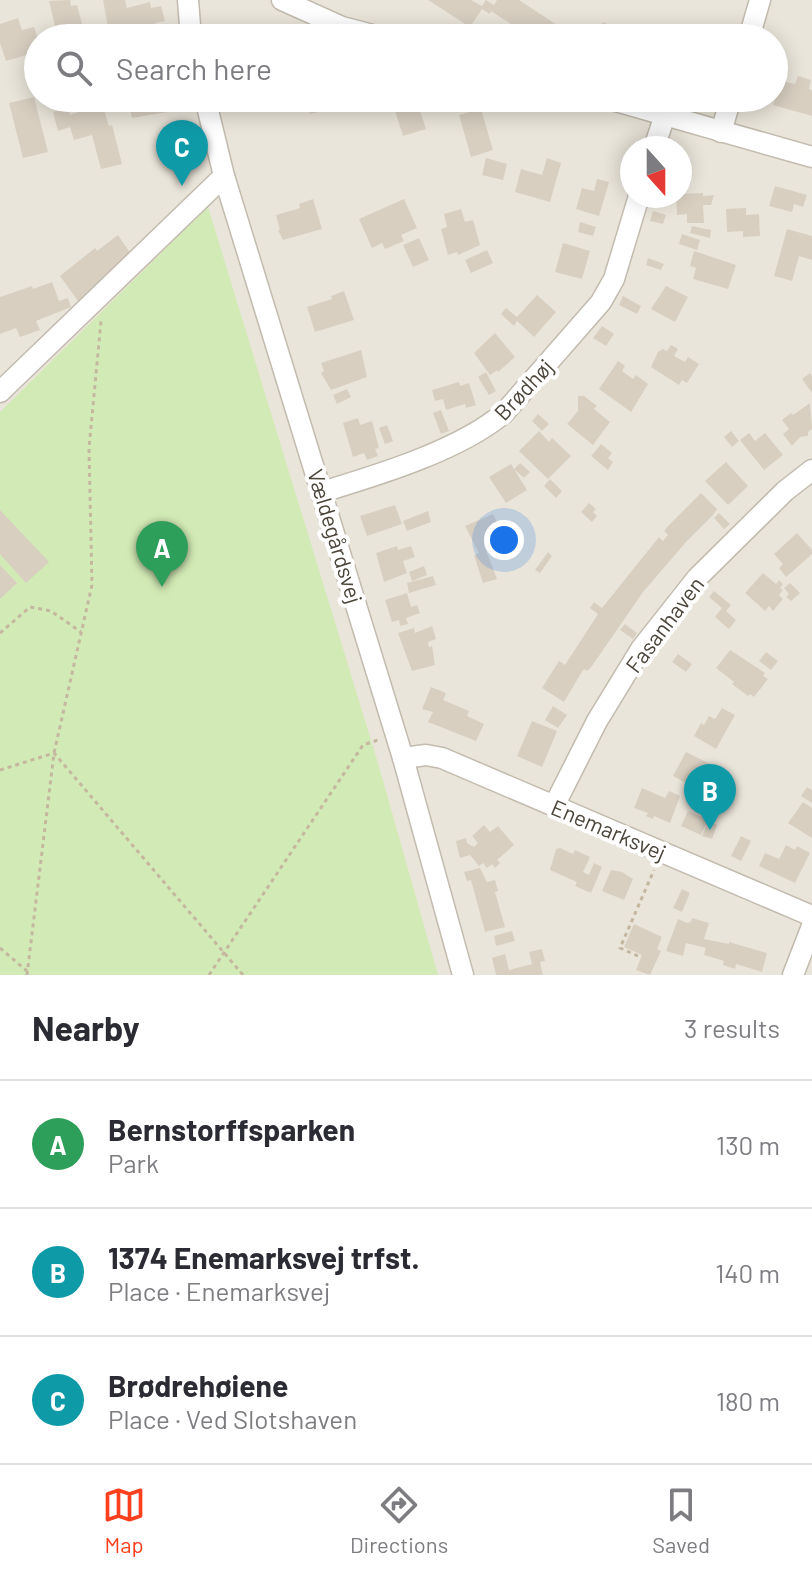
<!DOCTYPE html>
<meta charset="utf-8">
<style>
body{margin:0;font-family:Barlow,sans-serif;background:#f2f2f3;color:#2b2b33}
.compass{position:absolute;left:620px;top:136px;width:72px;height:72px;border-radius:50%;background:#fff;box-shadow:0 4px 20px #0003;rotate:159deg}
.you{position:absolute;left:504px;top:540px;width:28px;height:28px;margin:-20px;border:6px solid #fff;border-radius:50%;background:#1a73e8;box-shadow:0 0 0 12px #1a73e833}
.badge{display:grid;place-items:center;width:52px;height:52px;border-radius:50%;background:#fc3f1d;color:#fff;font-size:26px;font-weight:700}
.pin{position:absolute;translate:-50% -66px;filter:drop-shadow(0 2px 4px #0008)}
.pin::after{content:'';position:absolute;top:42px;width:28px;height:24px;background:inherit;clip-path:polygon(0 0,100% 0,50% 100%)}
.list{margin:0;padding:0;list-style:none}
h2{display:flex;justify-content:space-between;align-items:center;height:104px;margin:0;padding:0 32px;font-size:34px}
h2 small{font-size:26px;font-weight:400;color:#7c7c81}
.list li{display:grid;grid-template-columns:52px 1fr auto;gap:24px;align-items:center;box-sizing:border-box;height:128px;padding:0 32px;border-top:2px solid #e1e1e2}
.list b{display:block;font-size:30px;white-space:nowrap}
.list p{margin:0;font-size:26px;white-space:nowrap;color:#7c7c81}
.list em{font-size:26px;font-style:normal;color:#7c7c81}
.icon{flex:none;width:44px;height:44px;fill:none;stroke:currentColor;stroke-width:2;stroke-linecap:round;stroke-linejoin:round}
.map{position:relative;flex:none;width:812px;height:975px;overflow:hidden}
.search{position:absolute;background:#fff;box-shadow:0 4px 20px #0003;left:24px;right:24px;top:24px;height:88px;display:flex;align-items:center;gap:20px;box-sizing:border-box;padding:0 28px;border-radius:44px;color:#7c7c81;font-size:30px}
.sheet{height:488px;background:#fff}
nav{display:flex;justify-content:space-around;align-items:center;box-sizing:border-box;height:112px;border-top:2px solid #e1e1e2;background:#fff;font-size:22px;color:#7c7c81}
nav a{display:grid;justify-items:center;gap:4px}
nav .on{color:#fc3f1d}
.map>svg:first-child{display:block}
.residential{fill:#eae5da;fill-rule:evenodd}
.green{fill:#d2eab5}
.building{fill:#d8cfc1}
.lines{fill:none;stroke-linecap:round;stroke-linejoin:round}
.minor-casing{stroke:#c2bbae;stroke-width:23}
.path{stroke:#c4b79f;stroke-width:3;stroke-dasharray:4 4;stroke-linecap:butt}
.minor{stroke:#fff;stroke-width:20}
.labels{text-anchor:middle;dominant-baseline:central;stroke-width:8;stroke-linejoin:round;paint-order:stroke}
.street-label{font-size:22px;fill:#4b4439;stroke:#fff}
</style>
<div class="map">
<svg width="812" height="975" viewBox="0 0 812 975">
<rect width="100%" height="100%" fill="#f6f3ec"/>
<!-- residential -->
<path class="residential" d="M0 0H812V975H0ZM38 38H774V98H38ZM632 148H680V196H632Z"/>
<!-- green -->
<polygon class="green" points="208,207 378,763 438,975 0,975 0,412"/>
<!-- building -->
<g class="building">
<polygon points="70,0 71,6 77,5 85,35 91,34 92,38 58,38 49,1"/>
<polygon points="103,0 125,0 127,8 150,2 151,8 161,6 165,21 155,23 156,26 110,38"/>
<polygon points="428,0 471,0 482,6 486,0 494,5 497,0 519,0 563,29 557,38 532,38 491,11 490,14 482,9 470,27"/>
<polygon points="18,18 22,30 34,27 38,40 38,61 33,62 30,54 6,61 0,43 0,24"/>
<polygon points="603,22 625,34 628,29 646,38 595,38"/>
<polygon points="798,76 811,80 809,89 812,90 812,116 773,105 780,81 795,84"/>
<polygon points="34,97 48,152 23,158 9,103"/>
<polygon points="127,98 176,98 179,110 132,118"/>
<polygon points="275,98 292,98 294,107 278,111"/>
<polygon points="306,98 331,98 333,108 310,114"/>
<polygon points="391,98 416,98 426,129 403,136"/>
<polygon points="102,104 109,126 112,125 122,164 101,169 92,135 74,140 70,127 58,131 53,112 68,108 70,115"/>
<polygon points="481,109 493,150 471,157 459,115"/>
<polygon points="197,150 199,156 173,162 172,156"/>
<polygon points="486,158 507,164 503,180 482,175"/>
<polygon points="547,158 561,163 550,202 515,192 521,169 542,175"/>
<polygon points="597,179 609,182 599,216 576,209 582,188 594,191"/>
<polygon points="775,186 807,195 803,207 794,204 792,212 769,206"/>
<polygon points="703,193 703,196 714,195 711,205 703,205 704,223 687,223 687,214 677,215 676,196 680,196 680,194"/>
<polygon points="313,199 322,229 283,240 278,230 280,230 276,215 300,208 299,204"/>
<polygon points="404,199 417,228 401,235 404,241 385,249 382,243 372,248 359,219"/>
<polygon points="746,208 746,215 759,214 760,236 743,237 743,231 727,232 726,209"/>
<polygon points="461,209 465,222 473,220 480,245 458,255 457,252 448,255 441,229 447,227 444,214"/>
<polygon points="653,211 666,215 663,224 650,221"/>
<polygon points="580,222 596,227 593,236 578,232"/>
<polygon points="692,226 711,230 710,238 690,233"/>
<polygon points="787,229 812,236 812,260 799,256 792,281 774,276"/>
<polygon points="682,234 700,240 697,250 679,244"/>
<polygon points="118,235 133,257 86,293 90,299 81,305 60,276 95,248 97,251"/>
<polygon points="419,238 429,260 413,267 403,245"/>
<polygon points="563,243 590,251 582,279 555,272"/>
<polygon points="487,250 493,263 471,273 465,260"/>
<polygon points="694,251 736,265 728,289 693,279 696,268 690,266"/>
<polygon points="648,258 664,264 661,270 646,265"/>
<polygon points="52,282 59,301 68,298 71,307 36,321 40,330 20,337 16,328 0,334 0,297 32,286 33,289"/>
<polygon points="666,286 688,297 675,322 651,309"/>
<polygon points="344,291 354,320 315,332 307,307 332,299 331,296"/>
<polygon points="537,295 556,312 534,337 517,321 514,326 501,314 506,308 517,317"/>
<polygon points="623,296 641,306 637,314 619,305"/>
<polygon points="602,326 614,334 606,346 593,338"/>
<polygon points="495,333 515,357 498,372 497,370 490,375 474,353"/>
<polygon points="671,345 678,349 674,356 685,362 688,357 699,364 687,383 682,380 679,385 651,367 658,352 663,349 667,351"/>
<polygon points="361,350 367,377 331,390 321,373 324,371 321,363"/>
<polygon points="618,361 625,366 622,371 633,379 636,375 648,384 631,412 599,389"/>
<polygon points="486,372 496,391 489,395 478,377"/>
<polygon points="810,373 812,376 812,393 802,379"/>
<polygon points="459,382 460,386 469,383 476,405 466,408 465,404 446,410 443,399 435,401 432,390"/>
<polygon points="347,389 351,397 337,404 333,395"/>
<polygon points="578,396 584,396 597,406 594,409 610,422 593,445 567,424 578,411"/>
<polygon points="810,403 812,429 808,432 808,436 800,437 792,446 783,434 789,429 782,420 791,413 793,415"/>
<polygon points="441,410 449,431 441,434 433,413"/>
<polygon points="538,414 549,424 542,431 532,421"/>
<polygon points="358,418 360,425 372,421 379,448 375,449 378,456 367,460 364,453 353,457 343,423"/>
<polygon points="387,425 393,441 385,444 379,428"/>
<polygon points="539,431 549,442 552,438 571,456 548,479 519,451"/>
<polygon points="731,431 739,441 732,447 724,437"/>
<polygon points="749,433 755,441 765,433 783,455 764,470 740,440"/>
<polygon points="601,444 612,453 608,458 613,462 608,470 591,456"/>
<polygon points="726,462 748,486 728,505 705,481"/>
<polygon points="520,463 530,472 524,478 514,469"/>
<polygon points="511,464 527,490 506,503 489,477"/>
<polygon points="550,479 562,491 556,498 544,486"/>
<polygon points="701,493 717,509 713,515 686,542 643,592 592,666 587,671 584,669 580,675 564,702 542,688 559,661 565,665 598,614 590,608 594,602 602,608 659,537 663,541 668,535 664,531 669,525"/>
<polygon points="589,503 596,509 593,512 597,516 592,522 581,512"/>
<polygon points="395,505 402,524 367,536 360,516"/>
<polygon points="0,510 49,562 26,583 0,554"/>
<polygon points="428,511 431,522 407,531 403,521"/>
<polygon points="719,513 730,524 724,529 714,518"/>
<polygon points="493,514 503,536 484,545 497,579 483,583 474,555 479,553 465,526"/>
<polygon points="797,533 812,550 812,554 786,577 779,568 783,564 774,554"/>
<polygon points="397,546 398,550 411,546 415,557 403,561 407,573 384,582 376,553"/>
<polygon points="548,552 552,556 540,573 535,570"/>
<polygon points="0,565 17,583 0,599"/>
<polygon points="424,566 427,575 412,581 409,572"/>
<polygon points="763,573 776,584 779,580 783,584 780,588 783,590 779,595 783,599 773,611 769,606 765,611 745,593"/>
<polygon points="433,576 436,585 409,593 407,583"/>
<polygon points="790,583 800,593 791,601 786,597 789,594 784,588"/>
<polygon points="714,591 731,605 726,611 736,620 729,629 715,617 722,608 709,597"/>
<polygon points="407,593 411,607 417,605 420,613 406,618 408,624 400,626 399,620 392,622 385,600"/>
<polygon points="625,624 637,633 633,639 620,630"/>
<polygon points="432,626 436,639 428,642 429,647 432,646 435,665 412,671 398,633 414,628 415,633"/>
<polygon points="730,650 765,673 763,676 768,679 754,697 750,694 748,696 732,684 734,682 716,668"/>
<polygon points="766,652 778,661 771,670 759,661"/>
<polygon points="678,654 692,664 686,672 672,662"/>
<polygon points="431,687 446,693 443,700 469,711 467,716 484,724 476,741 428,722 433,712 422,709"/>
<polygon points="553,706 567,715 558,728 545,720"/>
<polygon points="722,708 735,715 716,749 694,736 701,723 704,725 709,716 715,719"/>
<polygon points="532,721 557,731 542,767 517,756"/>
<polygon points="686,752 710,764 698,789 673,776"/>
<polygon points="807,787 812,790 812,803 801,796"/>
<polygon points="642,788 665,798 669,791 680,796 670,823 654,816 653,819 646,816 648,813 634,808"/>
<polygon points="803,802 812,808 812,838 788,823"/>
<polygon points="688,811 708,820 701,835 681,826"/>
<polygon points="708,821 717,825 712,839 702,836"/>
<polygon points="484,825 490,832 498,826 514,845 497,860 500,863 495,868 492,864 487,868 483,863 479,866 470,855 460,858 457,846 456,841 466,838 467,843 474,847 478,843 472,836"/>
<polygon points="741,836 751,841 741,861 731,856"/>
<polygon points="786,845 795,850 797,846 810,853 795,883 759,866 765,853 779,859"/>
<polygon points="560,848 573,854 575,850 590,857 583,872 589,875 594,863 602,867 591,893 575,886 577,882 550,870 556,849"/>
<polygon points="480,868 487,882 495,880 498,891 495,892 505,927 485,932 471,880 467,881 464,872"/>
<polygon points="611,870 622,872 633,879 624,900 602,891"/>
<polygon points="682,889 690,893 682,912 673,908"/>
<polygon points="692,918 709,923 704,939 729,944 729,942 767,953 762,972 736,964 735,969 723,965 724,961 704,955 706,948 686,943 683,956 666,951 678,919 687,923 691,922"/>
<polygon points="634,924 662,937 657,949 661,951 650,975 636,970 642,955 624,947"/>
<polygon points="512,931 515,941 496,946 494,936"/>
<polygon points="542,949 545,961 540,962 543,975 496,975 492,958 505,954 509,970 532,964 529,952"/>
</g>
<g class="lines">
<!-- minor casing -->
<g class="minor-casing">
<g id="minor">
<polyline points="188,0 191,38"/>
<polyline points="282,0 342,27 384,38"/>
<polyline points="749,38 760,0"/>
<polyline points="205,98 224,176 403,758 463,975"/>
<polyline points="605,98 812,157"/>
<polyline points="721,132 731,98"/>
<polyline points="654,148 665,115"/>
<polyline points="0,392 224,176"/>
<path d="M322 492C378 475 461 450 505 412L601 302 614 279 639 196"/>
<polyline points="403,758 426,755 442,758 812,916"/>
<polyline points="554,806 597,721 641,649 697,578 785,491 812,470"/>
<polyline points="793,975 812,926"/>
</g>
</g>
<!-- path -->
<g class="path">
<polyline points="0,633 30,607 51,611 81,632"/>
<polyline points="0,770 54,753 243,975"/>
<polyline points="0,948 27,971"/>
<polyline points="638,956 620,948 654,870"/>
<polyline points="27,975 54,753 92,585 89,448 101,321"/>
<polyline points="209,975 363,745 378,740"/>
</g>
<!-- minor -->
<use href="#minor" class="minor"/>
</g>
<g class="labels">
<!-- street labels -->
<g class="street-label">
<text transform="translate(523 389) rotate(-47)">Brødhøj</text>
<text transform="translate(336 536) rotate(73)">Vældegårdsvej</text>
<text transform="translate(664 624) rotate(-53)">Fasanhaven</text>
<text transform="translate(609 829) rotate(23)">Enemarksvej</text>
</g>
</g>
</svg>
<svg class="compass" viewBox="-18 -18 36 36"><path d="M0-13l5 13h-10z" fill="#e53935"/><path d="M0 13l5-13h-10z" fill="#7c7c81"/></svg>
<div class="you"></div>
<div class="pin badge" style="left:162px;top:587px;background:#2e9e5b">A</div>
<div class="pin badge" style="left:710px;top:830px;background:#0f9aa8">B</div>
<div class="pin badge" style="left:182px;top:186px;background:#0f9aa8">C</div>
<div class="search"><svg class="icon" aria-label="search" viewBox="0 0 24 24"><circle cx="10" cy="10" r="6"/><path d="M15 15l6 6"/></svg>Search here</div>
</div>
<section class="sheet">
<h2>Nearby<small>3 results</small></h2>
<ul class="list">
<li><span class="badge" style="background:#2e9e5b">A</span><div><b>Bernstorffsparken</b><p>Park</p></div><em>130 m</em></li>
<li><span class="badge" style="background:#0f9aa8">B</span><div><b>1374 Enemarksvej trfst.</b><p>Place · Enemarksvej</p></div><em>140 m</em></li>
<li><span class="badge" style="background:#0f9aa8">C</span><div><b>Brødrehøiene</b><p>Place · Ved Slotshaven</p></div><em>180 m</em></li>
</ul>
</section>
<nav>
<a class="on"><svg class="icon" aria-label="map" viewBox="0 0 24 24"><path d="M3 6l6-2 6 2 6-2v14l-6 2-6-2-6 2zM9 4v14M15 6v14"/></svg>Map</a>
<a><svg class="icon" aria-label="directions" viewBox="0 0 24 24"><path d="M12 3l9 9-9 9-9-9zM9 14v-3h6M13 9l2 2-2 2"/></svg>Directions</a>
<a><svg class="icon" aria-label="saved" viewBox="0 0 24 24"><path d="M7 4h10v16l-5-4-5 4z"/></svg>Saved</a>
</nav>
